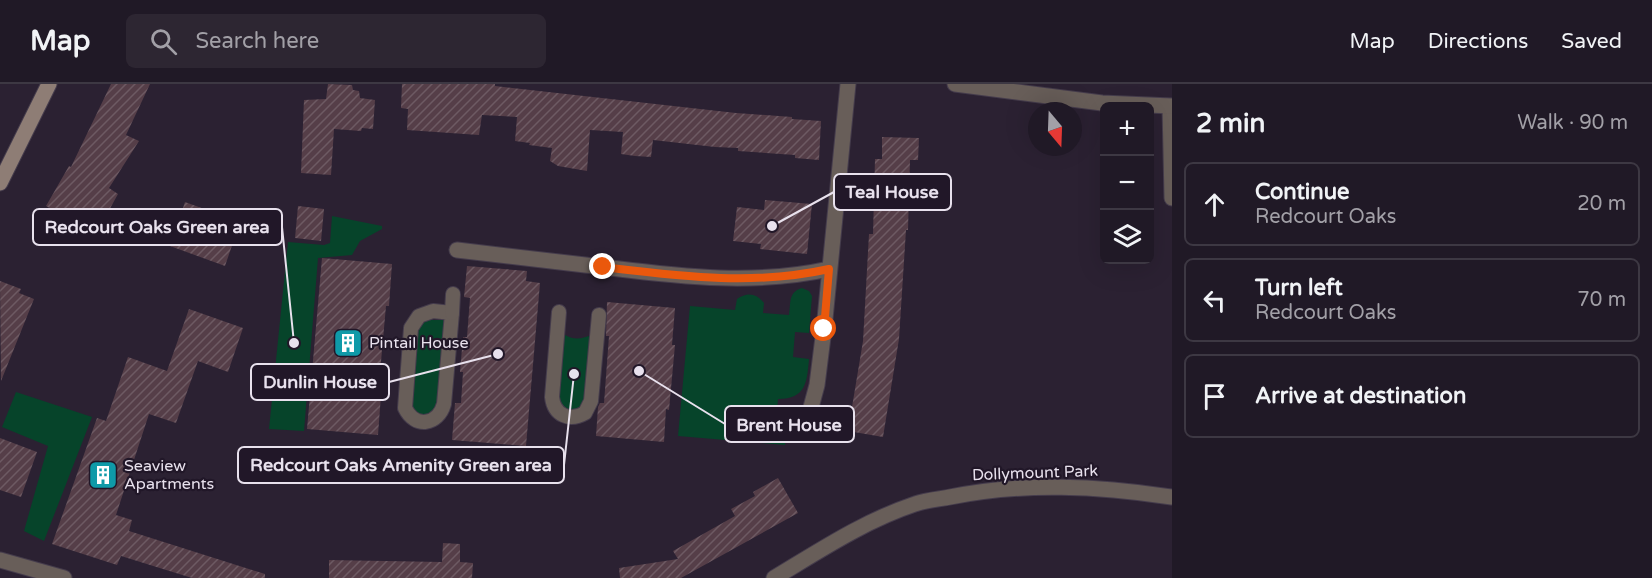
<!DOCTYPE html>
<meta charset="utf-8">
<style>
body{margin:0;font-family:"Varela Round",sans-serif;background:#2d2632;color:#f1f3f6}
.controls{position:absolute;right:18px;top:18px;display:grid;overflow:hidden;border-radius:9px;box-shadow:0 6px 24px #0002}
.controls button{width:54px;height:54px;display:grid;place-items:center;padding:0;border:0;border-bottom:2px solid #3d3843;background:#201926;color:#f1f3f6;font:30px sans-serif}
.compass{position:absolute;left:1028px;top:18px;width:54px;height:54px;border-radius:50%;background:#201926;box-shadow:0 6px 24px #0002;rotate:161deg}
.stop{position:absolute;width:18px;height:18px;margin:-14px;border:4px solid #ea580c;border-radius:50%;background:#fff}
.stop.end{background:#ea580c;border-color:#fff;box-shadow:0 2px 6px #0008}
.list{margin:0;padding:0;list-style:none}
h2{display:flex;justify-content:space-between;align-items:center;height:78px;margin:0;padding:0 24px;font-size:26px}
h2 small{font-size:20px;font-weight:400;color:#a2a0a7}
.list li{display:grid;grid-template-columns:39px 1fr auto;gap:18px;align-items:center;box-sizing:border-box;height:84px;margin:0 12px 12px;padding:0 12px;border:2px solid #3d3843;border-radius:9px}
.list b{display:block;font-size:22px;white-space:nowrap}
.list p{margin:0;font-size:20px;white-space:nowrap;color:#a2a0a7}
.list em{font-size:20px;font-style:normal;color:#a2a0a7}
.icon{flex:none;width:33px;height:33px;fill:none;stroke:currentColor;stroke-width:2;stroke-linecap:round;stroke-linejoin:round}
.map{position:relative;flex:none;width:1172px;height:494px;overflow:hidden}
header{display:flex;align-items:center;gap:36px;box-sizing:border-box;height:84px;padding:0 30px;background:#201926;border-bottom:2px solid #3d3843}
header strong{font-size:28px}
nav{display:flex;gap:33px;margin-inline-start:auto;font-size:21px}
.search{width:420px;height:54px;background:#2d2632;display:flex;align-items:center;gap:15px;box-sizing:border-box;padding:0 21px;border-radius:9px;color:#a2a0a7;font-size:22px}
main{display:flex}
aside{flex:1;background:#201926}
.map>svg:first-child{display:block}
.park{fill:#06442a}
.building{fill:url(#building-hatch)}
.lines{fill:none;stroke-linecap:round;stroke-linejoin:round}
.pedestrian-casing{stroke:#453c4c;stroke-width:16}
.minor-casing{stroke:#453c4c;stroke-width:17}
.tertiary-casing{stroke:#453c4c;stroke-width:17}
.secondary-casing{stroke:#453c4c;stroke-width:17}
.pedestrian{stroke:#685e59;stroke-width:14}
.minor{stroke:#685e59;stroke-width:15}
.tertiary{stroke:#685e59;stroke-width:15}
.secondary{stroke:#8e7d75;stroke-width:15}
.route{stroke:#ea580c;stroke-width:8}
.labels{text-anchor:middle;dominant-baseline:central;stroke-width:4.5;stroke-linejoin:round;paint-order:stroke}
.poi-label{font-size:16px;fill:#e8e1ed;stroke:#211728;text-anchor:start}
.street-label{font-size:16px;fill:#e8e1ed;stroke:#211728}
.leader{fill:none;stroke:#e8e1ed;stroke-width:2}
.callout-dot{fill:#e8e1ed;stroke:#211728;stroke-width:2}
.callout{fill:#211728;stroke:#e8e1ed;stroke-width:2}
.callout-label{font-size:18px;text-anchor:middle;font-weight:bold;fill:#e8e1ed}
</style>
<header>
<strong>Map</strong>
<div class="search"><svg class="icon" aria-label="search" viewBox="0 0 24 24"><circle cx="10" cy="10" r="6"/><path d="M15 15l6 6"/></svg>Search here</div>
<nav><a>Map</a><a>Directions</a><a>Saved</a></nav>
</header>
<main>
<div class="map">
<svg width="1172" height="494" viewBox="0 0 1172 494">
<defs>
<pattern id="building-hatch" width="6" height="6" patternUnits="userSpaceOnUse" patternTransform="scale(1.5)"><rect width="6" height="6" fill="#553e48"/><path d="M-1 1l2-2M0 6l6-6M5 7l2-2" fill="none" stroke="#6d5a63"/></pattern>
</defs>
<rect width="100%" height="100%" fill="#2b2132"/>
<!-- park -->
<g class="park">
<polygon points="332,132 382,142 382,145 360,157 352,171 318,174 304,347 269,345 288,158 324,161 330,159"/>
<path d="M802 204 809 207 812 212 809 249 795 248 793 273 809 275C807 298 806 315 778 315L775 349 786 351 785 361 678 352 690 222 735 226 737 215C747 208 756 209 764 219L763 229 789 231C791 219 788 208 802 204Z"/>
<path d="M426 236H445L438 322 433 330C421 334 414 331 412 319L418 243Z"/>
<path d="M562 249C572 256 580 256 591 251L585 320C575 330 567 327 558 317Z"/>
<polygon points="16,308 92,333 44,457 24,447 48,362 2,343"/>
</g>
<!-- building -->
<g class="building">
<polygon points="111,0 150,0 126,51 139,57 109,104 118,110 96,150 46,122 69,82 71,83"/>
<polygon points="328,0 352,1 353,6 359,7 360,14 375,16 373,45 362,44 361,47 334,45 331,91 301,89 304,16 326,15"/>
<polygon points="402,0 495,0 495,2 736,29 792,33 792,35 821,37 819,76 795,74 795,71 738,67 738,64 715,63 653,56 651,73 635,72 621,70 623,48 590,46 587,87 558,82 550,77 552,64 529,61 530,59 515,57 517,33 482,31 479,51 407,46 408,25 401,24"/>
<polygon points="882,53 919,54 918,76 910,76 908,146 906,146 899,255 883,353 848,347 863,257 869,150 873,150 875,75 882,75"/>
<polygon points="765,116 812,120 807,170 760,165 761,160 733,157 737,123 764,126"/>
<polygon points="185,118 240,138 225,182 170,162"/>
<polygon points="298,122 324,125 321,157 295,154"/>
<polygon points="322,174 392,180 389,222 386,222 378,311 381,311 378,351 307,345"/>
<polygon points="467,182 527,187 526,197 540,199 526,362 452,356 455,319 461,319 463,288 460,288 463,253 467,253 470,214 464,213"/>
<polygon points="0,197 21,205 19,209 34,215 1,297"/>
<polygon points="607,218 675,224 672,261 675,261 669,326 666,325 664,358 596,352 598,323 600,319 604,319 609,252 606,252"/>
<polygon points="189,225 243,244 228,288 198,277 176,339 149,330 116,431 132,436 129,447 265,490 265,494 192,494 121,472 117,481 52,460 97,334 106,337 128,273 167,287"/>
<polygon points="0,354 37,368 21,413 0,406"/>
<polygon points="778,394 798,429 681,494 620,494 619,484 678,475 673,467 735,432 731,425 755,412 753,408"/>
<polygon points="443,459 460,460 460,478 473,479 472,494 329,494 329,476 442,478"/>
</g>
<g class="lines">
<!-- pedestrian casing -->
<g class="pedestrian-casing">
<g id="pedestrian">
<path d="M433 227 452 229 444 320C438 341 415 345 405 324L411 244 419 232Z"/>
<path d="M559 228 552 313C554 331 569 338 585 329L591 317 599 231"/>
<polyline points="452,229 453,210"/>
</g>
</g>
<!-- minor casing -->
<g class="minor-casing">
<g id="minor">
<polyline points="1170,23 1172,114"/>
<path d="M457 166C509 172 560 178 611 184 684 193 756 201 829 185"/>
<polyline points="807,338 817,301 824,245 848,0"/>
<polyline points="0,476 64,494"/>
<path d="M774 494C819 467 864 437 915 420 926 416 939 415 950 413 1024 398 1098 402 1172 413"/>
</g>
</g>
<!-- tertiary casing -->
<g class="tertiary-casing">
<polyline id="tertiary" points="955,0 1102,19 1172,22"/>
</g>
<!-- secondary casing -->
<g class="secondary-casing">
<polyline id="secondary" points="0,99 49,0"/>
</g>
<!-- pedestrian -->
<use href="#pedestrian" class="pedestrian"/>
<!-- minor -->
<use href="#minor" class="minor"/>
<!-- tertiary -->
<use href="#tertiary" class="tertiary"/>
<!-- secondary -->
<use href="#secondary" class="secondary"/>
</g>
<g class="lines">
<!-- route -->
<path class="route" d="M603 183C679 192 753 202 829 185L824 245"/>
</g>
<!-- icons -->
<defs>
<g id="building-square" transform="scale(1.5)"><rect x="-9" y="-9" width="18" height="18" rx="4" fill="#0f9aa8" stroke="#211728"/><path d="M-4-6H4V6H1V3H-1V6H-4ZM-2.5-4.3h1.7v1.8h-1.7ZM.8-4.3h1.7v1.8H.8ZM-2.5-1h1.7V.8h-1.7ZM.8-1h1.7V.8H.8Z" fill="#fff"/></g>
</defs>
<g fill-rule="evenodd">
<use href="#building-square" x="348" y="259"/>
<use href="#building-square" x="103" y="391"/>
</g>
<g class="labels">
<!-- poi labels -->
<g class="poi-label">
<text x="369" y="259">Pintail House</text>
<text x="124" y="382">Seaview<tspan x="124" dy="18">Apartments</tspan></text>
</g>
<!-- street labels -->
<g class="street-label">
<text transform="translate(1035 389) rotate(-2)">Dollymount Park</text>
</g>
</g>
<!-- callouts -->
<path class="leader" d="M772 142L834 108M294 259L282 143M498 270L389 298M639 287L725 340M574 290L564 381"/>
<g class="callout-dot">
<circle cx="772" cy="142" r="6"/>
<circle cx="294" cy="259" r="6"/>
<circle cx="498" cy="270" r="6"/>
<circle cx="639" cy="287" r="6"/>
<circle cx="574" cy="290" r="6"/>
</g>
<g class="callout">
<rect x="834" y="90" width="117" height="36" rx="6"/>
<rect x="33" y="125" width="249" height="36" rx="6"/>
<rect x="251" y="280" width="138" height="36" rx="6"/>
<rect x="725" y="322" width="129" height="36" rx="6"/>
<rect x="238" y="363" width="326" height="36" rx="6"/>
</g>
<g class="callout-label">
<text x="892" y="114">Teal House</text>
<text x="157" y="149">Redcourt Oaks Green area</text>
<text x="320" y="304">Dunlin House</text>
<text x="789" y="347">Brent House</text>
<text x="401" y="387">Redcourt Oaks Amenity Green area</text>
</g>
</svg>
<div class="controls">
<button>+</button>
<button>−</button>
<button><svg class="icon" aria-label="layers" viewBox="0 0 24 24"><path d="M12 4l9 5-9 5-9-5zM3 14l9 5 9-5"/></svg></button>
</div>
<svg class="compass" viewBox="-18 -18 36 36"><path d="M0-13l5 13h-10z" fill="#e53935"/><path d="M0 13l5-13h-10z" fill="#a2a0a7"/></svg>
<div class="stop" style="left:824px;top:245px"></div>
<div class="stop end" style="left:603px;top:183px"></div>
</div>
<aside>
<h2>2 min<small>Walk · 90 m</small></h2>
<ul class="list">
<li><svg class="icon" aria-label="ahead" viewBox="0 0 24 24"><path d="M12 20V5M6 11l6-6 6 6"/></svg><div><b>Continue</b><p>Redcourt Oaks</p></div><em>20 m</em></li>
<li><svg class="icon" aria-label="left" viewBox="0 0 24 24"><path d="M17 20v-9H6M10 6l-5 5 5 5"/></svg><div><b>Turn left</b><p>Redcourt Oaks</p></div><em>70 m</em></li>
<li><svg class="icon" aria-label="arrive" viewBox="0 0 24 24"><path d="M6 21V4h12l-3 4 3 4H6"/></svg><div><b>Arrive at destination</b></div></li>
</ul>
</aside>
</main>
